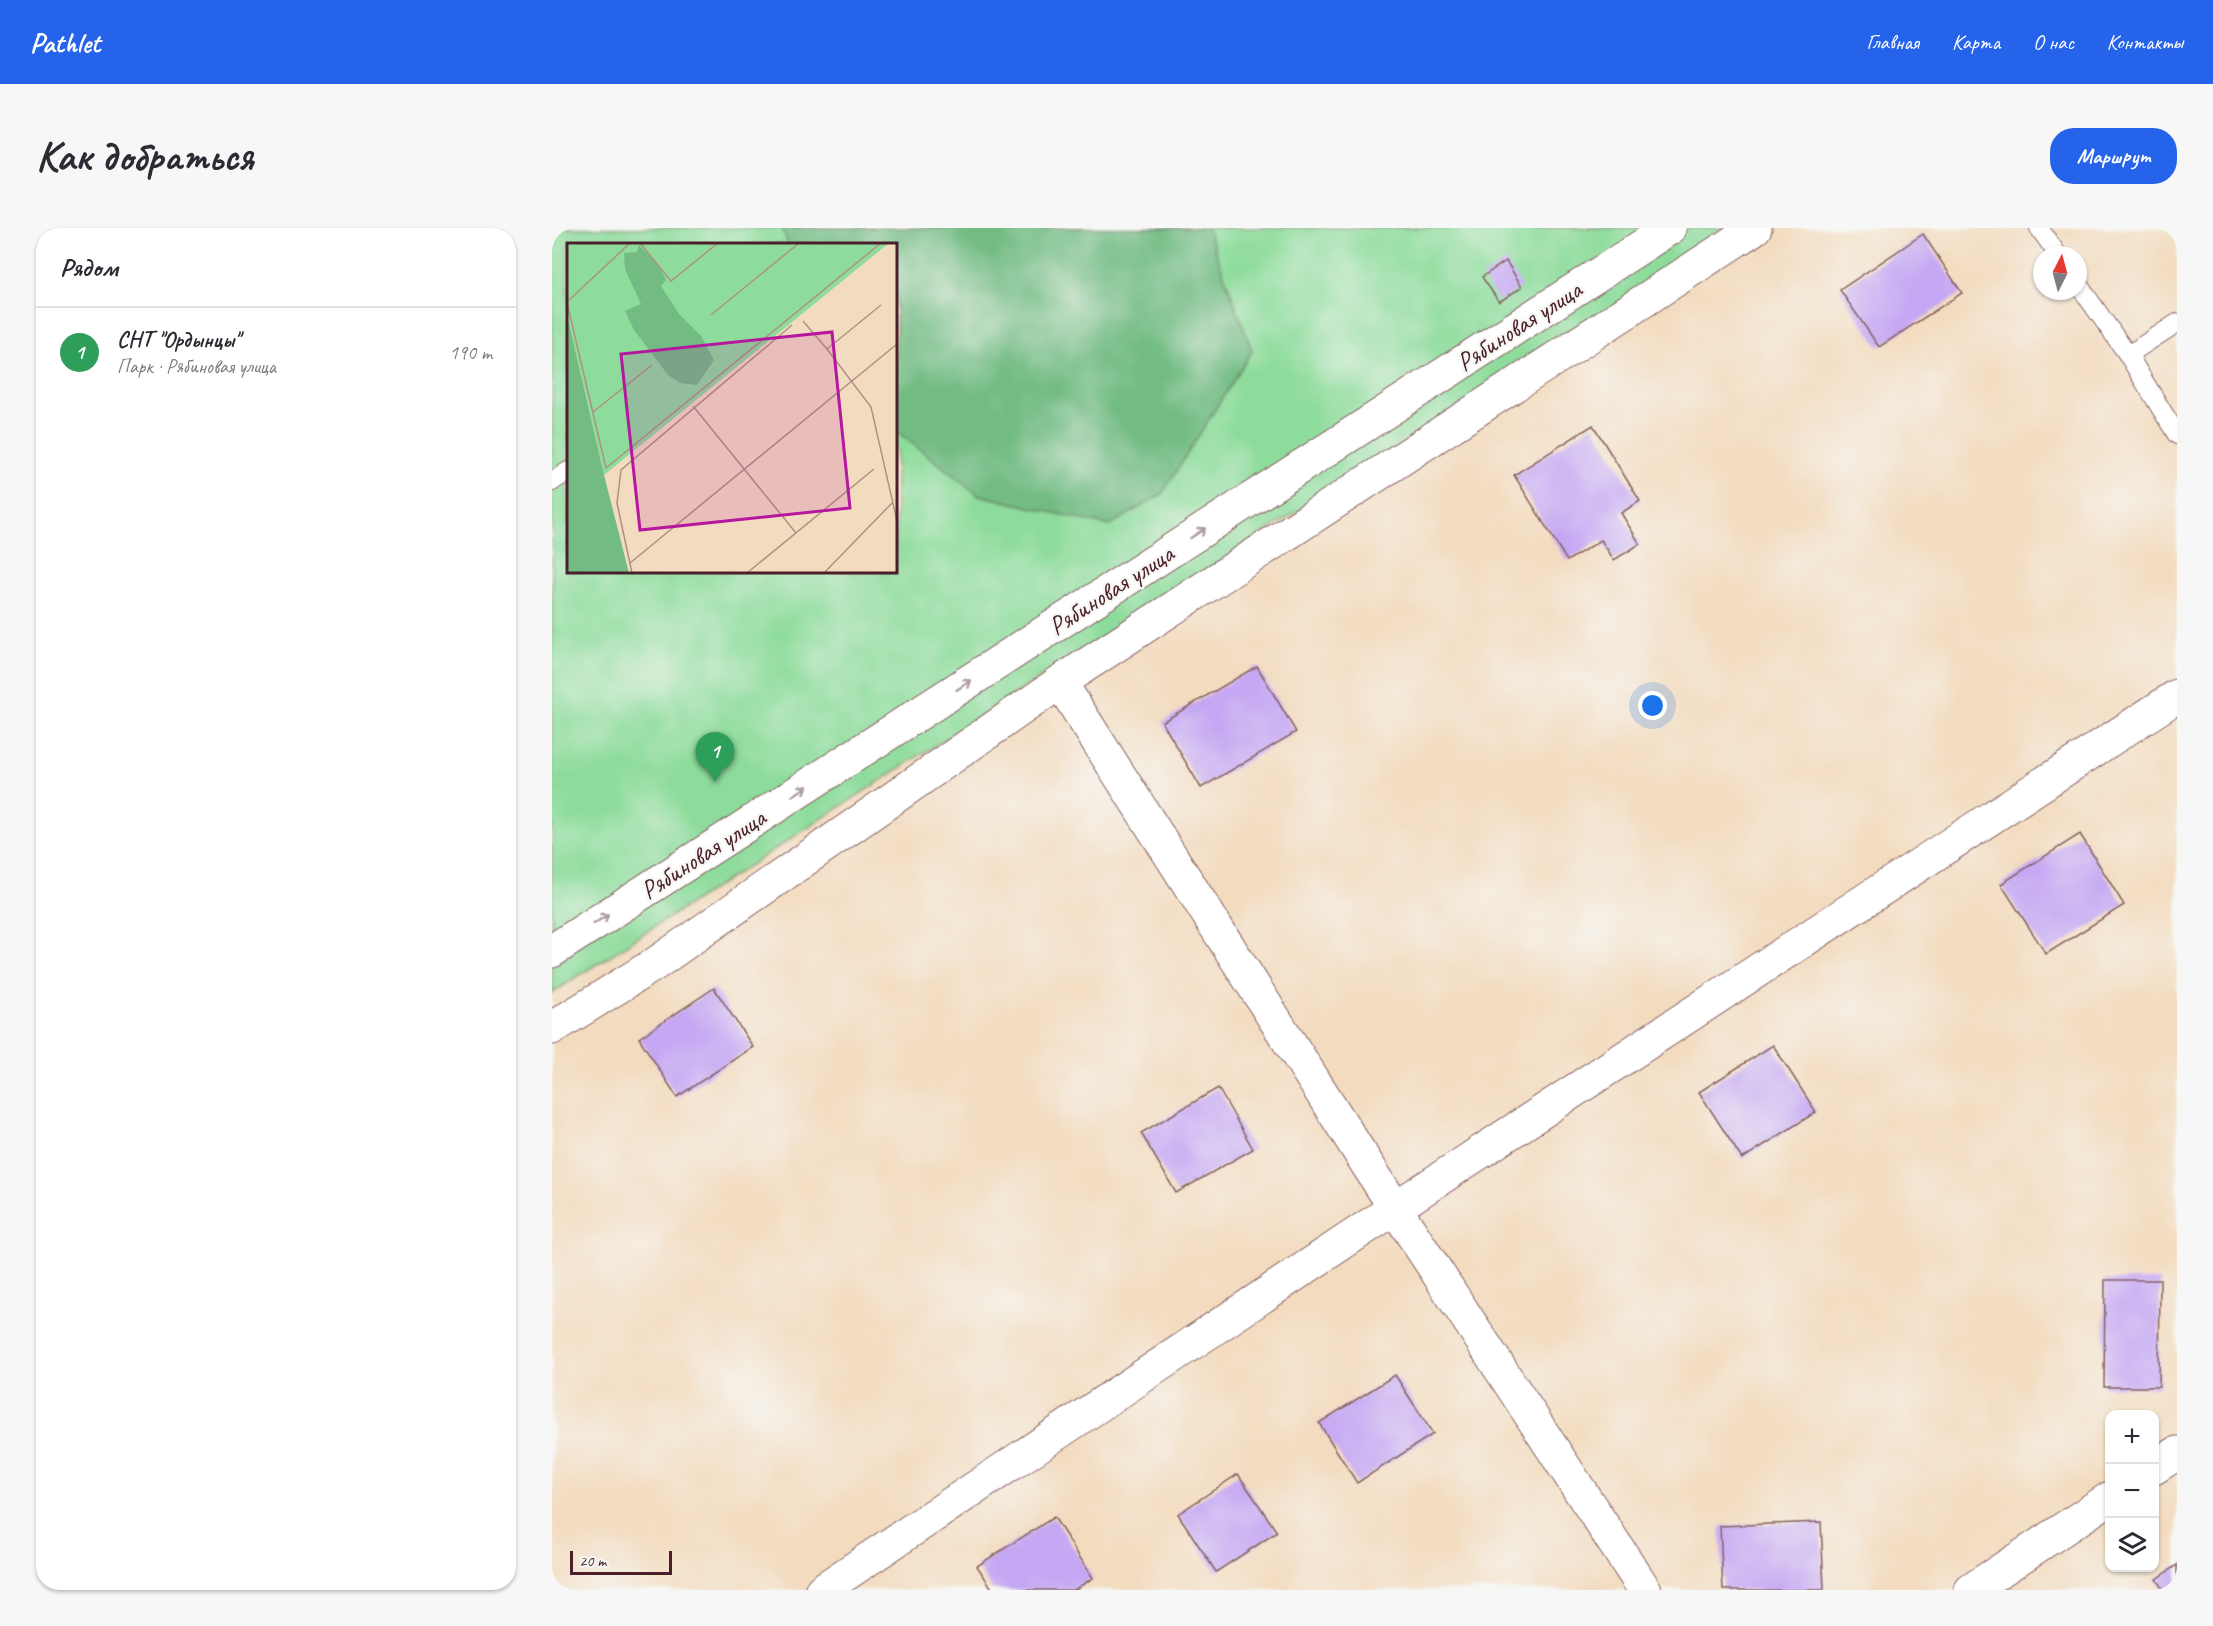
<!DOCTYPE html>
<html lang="ru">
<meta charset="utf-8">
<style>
body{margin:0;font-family:Caveat,sans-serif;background:#f7f7f7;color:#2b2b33}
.controls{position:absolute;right:18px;bottom:18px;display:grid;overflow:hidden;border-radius:12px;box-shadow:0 2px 4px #0004}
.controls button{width:54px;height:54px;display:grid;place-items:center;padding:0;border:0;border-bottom:2px solid #e1e1e2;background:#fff;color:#2b2b33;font:30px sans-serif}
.compass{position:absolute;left:1481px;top:18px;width:54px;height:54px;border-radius:50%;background:#fff;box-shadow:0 2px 4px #0004;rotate:6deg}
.scale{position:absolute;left:18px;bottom:15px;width:102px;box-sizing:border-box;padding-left:6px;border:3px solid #4a1f2b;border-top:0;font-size:16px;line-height:21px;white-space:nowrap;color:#4a1f2b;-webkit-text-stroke:4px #f6f6f2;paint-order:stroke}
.you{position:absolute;left:1101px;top:478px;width:21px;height:21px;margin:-15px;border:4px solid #fff;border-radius:50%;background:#1a73e8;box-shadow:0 0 0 9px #1a73e833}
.badge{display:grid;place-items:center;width:39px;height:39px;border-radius:50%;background:#2563eb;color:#fff;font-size:20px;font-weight:700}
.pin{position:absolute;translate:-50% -50px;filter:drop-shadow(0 2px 3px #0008)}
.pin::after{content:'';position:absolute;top:32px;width:21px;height:18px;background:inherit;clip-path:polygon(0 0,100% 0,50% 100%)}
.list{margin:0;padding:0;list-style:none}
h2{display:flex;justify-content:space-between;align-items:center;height:78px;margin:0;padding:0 24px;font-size:26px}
h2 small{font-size:20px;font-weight:400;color:#7c7c81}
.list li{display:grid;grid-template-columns:39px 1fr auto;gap:18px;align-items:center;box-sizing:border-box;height:90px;padding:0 24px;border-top:2px solid #e1e1e2}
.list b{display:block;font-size:22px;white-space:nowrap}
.list p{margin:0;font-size:20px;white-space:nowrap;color:#7c7c81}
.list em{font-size:20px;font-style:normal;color:#7c7c81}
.icon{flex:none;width:33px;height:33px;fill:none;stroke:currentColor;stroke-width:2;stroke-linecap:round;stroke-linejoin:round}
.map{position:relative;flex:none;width:1625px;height:1362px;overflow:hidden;border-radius:24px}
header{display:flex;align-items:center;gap:36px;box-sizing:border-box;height:84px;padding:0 30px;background:#2563eb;color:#fff}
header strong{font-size:28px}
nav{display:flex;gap:33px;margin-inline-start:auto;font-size:21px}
.intro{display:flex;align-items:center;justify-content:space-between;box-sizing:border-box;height:144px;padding:0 36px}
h1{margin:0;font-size:42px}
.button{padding:15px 27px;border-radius:24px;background:#2563eb;color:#fff;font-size:21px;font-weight:700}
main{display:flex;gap:36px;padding:0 36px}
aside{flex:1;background:#fff;border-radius:24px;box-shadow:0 2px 4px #0004}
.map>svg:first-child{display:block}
.green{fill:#8ddc9b;stroke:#6c7e63;stroke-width:1.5;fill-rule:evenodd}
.forest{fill:#72bc83;stroke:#5e6e57;stroke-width:1.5}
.building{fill:#c5a7f3}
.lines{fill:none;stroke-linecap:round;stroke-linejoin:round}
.service-casing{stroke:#85615f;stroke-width:20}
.minor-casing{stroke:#85615f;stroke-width:35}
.service{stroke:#fff;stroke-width:18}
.minor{stroke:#fff;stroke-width:33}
.oneway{stroke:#ae9aa0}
.labels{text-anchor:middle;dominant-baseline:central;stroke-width:4.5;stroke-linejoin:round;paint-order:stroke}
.street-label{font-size:26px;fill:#4a1f2b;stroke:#f6f6f2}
.inset-road{fill:none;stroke:#af9084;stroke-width:1.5}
.view{fill:#b5179e;fill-opacity:0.15;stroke:#b5179e;stroke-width:3}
.inset-edge{fill:none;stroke:#4a1f2b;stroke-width:3}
</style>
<header>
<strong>Pathlet</strong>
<nav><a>Главная</a><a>Карта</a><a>О нас</a><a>Контакты</a></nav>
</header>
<div class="intro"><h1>Как добраться</h1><a class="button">Маршрут</a></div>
<main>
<aside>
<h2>Рядом<small></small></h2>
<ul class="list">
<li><span class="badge" style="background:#2e9e5b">1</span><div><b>СНТ &quot;Ордынцы&quot;</b><p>Парк · Рябиновая улица</p></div><em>190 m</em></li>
</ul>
</aside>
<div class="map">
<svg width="1625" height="1362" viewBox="0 0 1625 1362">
<rect width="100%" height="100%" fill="#f6f6f2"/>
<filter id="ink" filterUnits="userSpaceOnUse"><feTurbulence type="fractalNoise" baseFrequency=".0167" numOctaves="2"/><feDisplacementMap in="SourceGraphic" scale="12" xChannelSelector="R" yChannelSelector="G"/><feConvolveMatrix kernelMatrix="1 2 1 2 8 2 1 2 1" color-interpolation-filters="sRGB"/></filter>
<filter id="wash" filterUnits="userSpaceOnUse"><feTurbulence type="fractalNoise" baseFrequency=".008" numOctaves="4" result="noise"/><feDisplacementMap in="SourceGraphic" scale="24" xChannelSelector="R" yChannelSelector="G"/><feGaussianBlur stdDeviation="1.35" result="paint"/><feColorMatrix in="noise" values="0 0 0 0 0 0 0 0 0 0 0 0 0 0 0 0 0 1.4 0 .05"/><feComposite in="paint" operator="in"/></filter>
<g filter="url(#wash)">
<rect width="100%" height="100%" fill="#f3dbbf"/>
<!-- green -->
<path class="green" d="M0 0H1184L0 765ZM16 16H344V344H16Z"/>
<!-- forest -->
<polygon class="forest" points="230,0 655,0 700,123 610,266 557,298 427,267 344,203 344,16 236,16"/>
<g id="blocks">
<!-- building -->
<g class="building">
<polygon points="1371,6 1410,65 1327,119 1288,62"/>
<polygon points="954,33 970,59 947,74 930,49"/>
<polygon points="1041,197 1088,273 1069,285 1088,316 1062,332 1049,312 1015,333 962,247"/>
<polygon points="705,438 744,504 649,560 610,494"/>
<polygon points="1528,606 1572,677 1494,726 1449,656"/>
<polygon points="162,760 201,819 125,869 87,810"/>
<polygon points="1221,817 1264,884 1190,931 1147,864"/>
<polygon points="666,860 701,921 624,965 589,905"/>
<polygon points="1553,1052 1608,1052 1607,1159 1552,1159"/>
<polygon points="843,1147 881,1206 805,1255 767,1195"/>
<polygon points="686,1246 725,1304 664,1344 626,1286"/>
<polygon points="502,1289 541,1350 522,1362 441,1362 425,1338"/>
<polygon points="1269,1294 1272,1362 1171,1362 1168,1298"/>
<polygon points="1625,1337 1625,1362 1611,1362 1604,1351"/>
</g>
</g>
</g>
<g filter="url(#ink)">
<use href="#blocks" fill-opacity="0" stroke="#85615f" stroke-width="1.5"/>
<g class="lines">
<!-- service casing -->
<g class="service-casing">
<g id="service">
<polyline points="1487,0 1506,27"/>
<polyline points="1526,56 1576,127"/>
<polyline points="1625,95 1576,127 1625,207"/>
<polyline points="0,254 16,243"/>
</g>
</g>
<!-- minor casing -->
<g class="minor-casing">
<g id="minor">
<polyline points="508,454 843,980 1093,1362"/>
<polyline points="0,723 1118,0"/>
<polyline points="0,800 103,736 508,454 1203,0"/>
<polyline points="1602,1240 1625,1225"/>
<polyline points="270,1362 843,980 1625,468"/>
<polyline points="1419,1362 1558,1270"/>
</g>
</g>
<!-- service -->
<use href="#service" class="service"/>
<!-- minor -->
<use href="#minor" class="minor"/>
</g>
<!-- one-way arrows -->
<defs><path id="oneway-shaft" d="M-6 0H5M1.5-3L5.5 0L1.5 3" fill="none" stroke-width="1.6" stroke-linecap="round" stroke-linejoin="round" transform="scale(1.5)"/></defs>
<g class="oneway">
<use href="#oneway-shaft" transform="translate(646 305) rotate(-33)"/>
<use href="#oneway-shaft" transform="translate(412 457) rotate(-33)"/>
<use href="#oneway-shaft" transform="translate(248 563) rotate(-33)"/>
<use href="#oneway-shaft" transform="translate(49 691) rotate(-33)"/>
</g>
</g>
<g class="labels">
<!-- street labels -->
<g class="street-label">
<text transform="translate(967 98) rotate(-33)">Рябиновая улица</text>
<text transform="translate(559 362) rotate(-33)">Рябиновая улица</text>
<text transform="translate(151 626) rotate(-33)">Рябиновая улица</text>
</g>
</g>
<!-- overview -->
<g transform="translate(15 15)">
<rect width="330" height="330" fill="#f3dbbf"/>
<path d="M0 0H322L37 232 0 72Z" fill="#8ddc9b"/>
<path d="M72 2 93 24 99 37 94 43 112 71 134 93 147 117 130 142 113 140 101 132 67 87 58 68 74 61 58 26 57 10 70 9ZM0 72 37 232 62 330H0Z" fill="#72bc83"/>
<path class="inset-road" d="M73 0 104 38 151 0M0 59 63 0M0 60 39 225 314 0M314 62 260 106 304 164 330 278M144 72 232 0M236 78 260 106M126 163 229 290M26 169 85 122M63 320 330 101M65 330 50 260 54 227 225 82M180 330 307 226M257 330 325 260"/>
<path class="view" d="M265 89 283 265 73 287 54 111Z"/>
<rect width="330" height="330" class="inset-edge"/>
</g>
</svg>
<div class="controls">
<button>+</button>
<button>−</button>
<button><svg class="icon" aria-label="layers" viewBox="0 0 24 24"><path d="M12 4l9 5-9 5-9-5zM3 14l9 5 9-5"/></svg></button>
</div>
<svg class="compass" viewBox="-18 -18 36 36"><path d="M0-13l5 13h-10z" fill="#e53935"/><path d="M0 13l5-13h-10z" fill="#7c7c81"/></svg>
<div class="scale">20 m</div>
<div class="you"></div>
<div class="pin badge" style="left:163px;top:554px;background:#2e9e5b">1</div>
</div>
</main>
